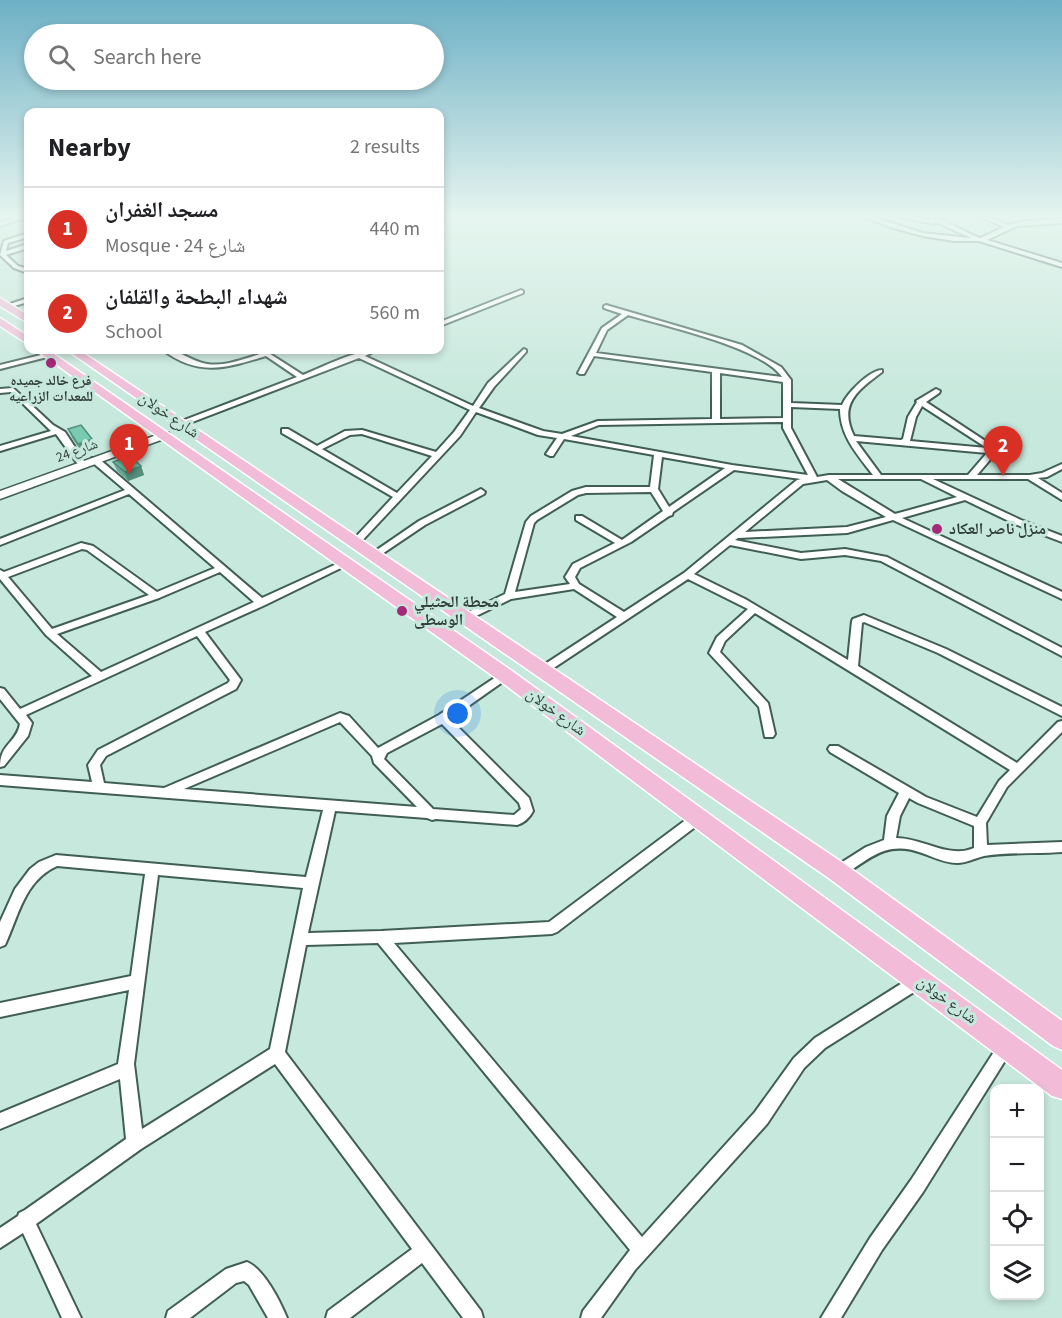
<!DOCTYPE html>
<meta charset="utf-8">
<style>
body{margin:0;font-family:"Source Sans 3","Noto Naskh Arabic",sans-serif;background:#f6f6f6;color:#202124}
.controls{position:absolute;right:18px;bottom:18px;display:grid;overflow:hidden;border-radius:12px;box-shadow:0 3px 9px #0003}
.controls button{width:54px;height:54px;display:grid;place-items:center;padding:0;border:0;border-bottom:2px solid #e0e0e0;background:#fff;color:#202124;font:30px sans-serif}
.you{position:absolute;left:458px;top:714px;width:21px;height:21px;margin:-15px;border:4px solid #fff;border-radius:50%;background:#1a73e8;box-shadow:0 0 0 9px #1a73e833}
.badge{display:grid;place-items:center;width:39px;height:39px;border-radius:50%;background:#d93025;color:#fff;font-size:20px;font-weight:700}
.pin{position:absolute;translate:-50% -50px;filter:drop-shadow(0 2px 3px #0008)}
.pin::after{content:'';position:absolute;top:32px;width:21px;height:18px;background:inherit;clip-path:polygon(0 0,100% 0,50% 100%)}
.list{margin:0;padding:0;list-style:none}
h2{display:flex;justify-content:space-between;align-items:center;height:78px;margin:0;padding:0 24px;font-size:26px}
h2 small{font-size:20px;font-weight:400;color:#757577}
.list li{display:grid;grid-template-columns:39px 1fr auto;gap:18px;align-items:center;box-sizing:border-box;height:84px;padding:0 24px;border-top:2px solid #e0e0e0}
.list b{display:block;font-size:22px;white-space:nowrap}
.list p{margin:0;font-size:20px;white-space:nowrap;color:#757577}
.list em{font-size:20px;font-style:normal;color:#757577}
.icon{flex:none;width:33px;height:33px;fill:none;stroke:currentColor;stroke-width:2;stroke-linecap:round;stroke-linejoin:round}
.map{position:relative;flex:none;width:1062px;height:1318px;overflow:hidden}
.search{position:absolute;background:#fff;box-shadow:0 3px 9px #0003;left:24px;top:24px;width:420px;height:66px;display:flex;align-items:center;gap:15px;box-sizing:border-box;padding:0 21px;border-radius:33px;color:#757577;font-size:22px}
.panel{position:absolute;background:#fff;box-shadow:0 3px 9px #0003;left:24px;top:108px;width:420px;height:246px;border-radius:12px}
.map>svg:first-child{display:block}
.lines{fill:none;stroke-linecap:round;stroke-linejoin:round}
.street-casing{stroke:#415e54;stroke-width:4}
.secondary-casing{stroke:#415e54;stroke-width:3}
.primary-casing{stroke:#fff;stroke-width:3}
.street{fill:#fff;fill-rule:evenodd}
.secondary{fill:#fff;fill-rule:evenodd}
.primary{fill:#f2bcd9;fill-rule:evenodd}
.wall{fill:#67af98}
.shaded-wall{fill:#548e7c}
.building{fill:#78cbb1;stroke:#548e7c;stroke-width:1.5}
.poi-dot{fill:#a62878;stroke:#c7e8dc;stroke-width:2}
.labels{text-anchor:middle;dominant-baseline:central;stroke-width:6;stroke-linejoin:round;paint-order:stroke}
.far-poi-label{font-size:14px;font-weight:bold;fill:#32403b;stroke:#c7e8dc}
.far-street-label{font-size:14px;fill:#32403b;stroke:#c7e8dc}
.street-label{font-size:16px;fill:#32403b;stroke:#c7e8dc}
.poi-label{font-size:16px;font-weight:bold;fill:#32403b;stroke:#c7e8dc;text-anchor:start}
</style>
<div class="map">
<svg width="1062" height="1318" viewBox="0 0 1062 1318">
<rect width="100%" height="100%" fill="#c7e8dc"/>
<g class="lines">
<!-- street casing -->
<g class="street-casing">
<g id="street">
<polygon points="22,216 28,217 0,226 0,222"/>
<path d="M863 216H870L923 233 969 238H971L936 222 934 224 897 216H909L931 220 925 216C941 216 963 232 980 238L1004 227 979 216H986L1008 225 1025 221 1062 219V223L1017 226 987 240 1062 263V267L979 241H954L923 236 890 227Z"/>
<polygon points="28,233 28,237 8,243 6,251 28,244 28,248 6,255 18,266 28,269 28,273 14,268 0,255 4,241"/>
<polygon points="521,290 523,291 523,293 440,326 440,322"/>
<polygon points="28,298 28,302 7,308 4,306"/>
<path d="M606 305 742 345 781 367 791 380V403L842 405C847 393 870 370 882 370V372C858 390 838 404 854 436L901 440 903 439 908 417 917 402 916 401 936 389 940 391 939 393 926 402 996 448 994 455 977 475H1030L1042 473 1062 464V469L1047 477 1038 478 1062 493V500L1028 479H933L1021 520 1062 536V542L1015 524 965 500 902 518 1062 592V599L893 520 847 533 738 538 735 540 801 553 845 549 887 557 1062 648V656L881 561 845 555 801 559 730 545 694 574 745 599 848 660 852 621 853 619 864 615 946 649 1062 707V716L938 653 864 622 862 623 858 666 1017 763 1058 722 1062 721V732L1007 787 986 823 987 845 1062 842V852C1036 854 1009 852 984 856 975 858 967 863 957 863 945 863 933 857 922 853 887 840 870 858 843 876L838 878 833 876 831 872 833 868 866 847 884 840 887 816 899 793 830 752 828 749 830 746H838L926 797 977 817 999 781 1010 770 755 613 725 641 720 652 768 703 775 734 773 737H765L759 707 709 653 717 637 748 609 688 579 543 675 538 671 539 668 617 617 574 589 511 599 443 632H435L434 630 435 628 505 594 526 522 531 516 572 491 586 487H650L654 455 564 439 553 456H550L546 454 557 438 538 435 476 412 460 436 358 545H352L350 543 352 541 393 497 282 433V429H288L317 446 345 431 362 430 436 452 454 432 470 410 359 358 182 426H179V422L297 377 266 356C227 368 198 377 163 350 177 348 192 362 207 364 227 367 248 357 267 352L303 375C322 367 357 350 376 350L375 351 365 356 473 406 488 383 524 349 526 350V352L494 387 479 408 543 431 562 434 598 421 712 419V372L594 356 584 374H580L578 373 602 328 622 314 604 308V306ZM628 315C664 326 762 347 782 377L596 353 607 330ZM720 373 783 382V418L720 419ZM922 406 987 448 910 441 916 417ZM791 407 840 409C840 436 857 454 873 475H829L817 477 791 428ZM783 422V428L808 475 732 465 571 436 599 425ZM362 434 432 456 397 493 322 449 350 435ZM856 441 987 453 968 475H881ZM662 457 725 468 669 507 658 489ZM734 470 801 479 797 480 684 573 624 612 579 584 575 577 580 568 631 542 669 516 672 515 673 512ZM838 479H921L957 497 895 514ZM827 480 842 491 886 517 847 527 745 532 803 484ZM651 492 663 511 622 540 582 516H576V520L615 543 573 564 565 577 570 584 515 592 534 523 537 520 578 495 586 493ZM909 798 918 803 974 826V848C948 859 923 838 896 838L900 816Z"/>
<polygon points="49,353 51,354 51,356 0,369 0,365"/>
<polygon points="13,388 53,425 65,432 84,461 83,463 77,463 56,434 0,451 0,446 51,431 11,392 0,393 0,389"/>
<path d="M92 458H98L262 598 341 562H347L349 564 265 605 205 632 241 680 236 689 106 756 100 765 104 783 164 788 340 713 349 716 378 748 439 715 502 673H510L511 676 450 719 529 798 533 811C530 817 524 823 517 825L436 819 432 820 427 818 335 811 308 933 381 931 549 922 695 813 699 812 703 813 705 817 703 821 557 932 552 934 394 943 642 1237 755 1112 794 1058 815 1038 915 975 920 973 925 975 927 980 925 985 825 1048 804 1068 767 1124 635 1270 601 1318H581L583 1311 630 1250 378 943 306 945 285 1052 481 1311 483 1318H463L422 1263 350 1318H326L328 1311 412 1249 275 1064 141 1149 36 1224 81 1318H62L23 1233 0 1248V1228L18 1216 19 1213 25 1210 126 1139 120 1079 0 1129V1113L118 1064 129 990 0 1017V1003L131 976 145 874 57 866C24 881 19 915 5 945L0 947V922L15 889 30 869 39 862 56 855 306 877 323 810 0 785V775L92 782 88 765 98 750 228 683 230 680 197 636 26 715 32 723 28 736 4 766 0 767C0 743 16 744 20 724L0 699V688L4 689 20 709 92 676 46 635 0 579V570L4 572 81 543 93 546 157 592 215 568 129 494 0 545V539L125 490 92 462ZM82 549 87 550 149 595 52 629 8 577ZM220 572 254 602 101 672 57 634 159 598ZM340 722 372 756 374 763 417 807 184 789ZM442 724 519 803 521 809 514 815 433 809 384 759 387 753ZM158 875 303 888 270 1049 142 1129 134 1064Z"/>
<polygon points="481,489 485,492 484,494 425,525 376,558 370,558 368,556 419,521"/>
<polygon points="1006,1038 1011,1041 1014,1046 1011,1051 923,1192 882,1250 841,1318 821,1318 870,1238 911,1180 1001,1041"/>
<path d="M247 1262C264 1269 280 1301 287 1318H268L249 1285 244 1281 236 1283 190 1318H166L168 1311 226 1269Z"/>
</g>
</g>
<!-- secondary casing -->
<g class="secondary-casing">
<polygon id="secondary" points="165,432 169,433 169,437 0,499 0,491"/>
</g>
<!-- primary casing -->
<g class="primary-casing">
<g id="primary">
<polygon points="0,298 28,315 28,323 0,306"/>
<polygon points="0,318 28,336 28,344 0,326"/>
<polygon points="36,350 48,350 512,671 1062,1070 1062,1099 1052,1096 500,681"/>
<polygon points="67,350 79,350 846,865 1062,1021 1062,1050 1053,1046 830,879"/>
</g>
</g>
<!-- street -->
<use href="#street" class="street"/>
<!-- secondary -->
<use href="#secondary" class="secondary"/>
<!-- primary -->
<use href="#primary" class="primary"/>
</g>
<!-- wall -->
<g class="wall">
<polygon points="68,429 95,448 82,453 72,438"/>
<polygon points="113,462 141,466 144,475 128,481 117,471"/>
</g>
<!-- shaded-wall -->
<g class="shaded-wall">
<polygon points="92,439 95,448 82,453 78,444"/>
<polygon points="141,466 144,475 128,481 125,472"/>
</g>
<!-- building -->
<g class="building">
<polygon points="81,425 92,439 78,444 68,429"/>
<polygon points="130,456 141,466 125,472 113,462"/>
</g>
<!-- sky -->
<linearGradient id="sky" x2="0" y2="1"><stop stop-color="#6db0c5"/><stop offset="0.54" stop-color="#e6f5ef"/><stop offset="1" stop-color="#e6f5ef" stop-opacity="0"/></linearGradient>
<rect width="1062" height="401" fill="url(#sky)"/>
<!-- markers -->
<g class="poi-dot">
<circle cx="51" cy="363" r="6"/>
<circle cx="937" cy="529" r="6"/>
<circle cx="402" cy="611" r="6"/>
</g>
<g class="labels">
<!-- far-poi labels -->
<g class="far-poi-label">
<text x="51" y="381">فرع خالد جميده<tspan x="51" dy="16">للمعدات الزراعيه</tspan></text>
</g>
<!-- far-street labels -->
<g class="far-street-label">
<text transform="translate(77 451) rotate(-20)">شارع 24</text>
</g>
<!-- street labels -->
<g class="street-label">
<text transform="translate(169 415) rotate(34)">شارع خولان</text>
<text transform="translate(556 712) rotate(36)">شارع خولان</text>
<text transform="translate(947 1000) rotate(36)">شارع خولان</text>
</g>
<!-- poi labels -->
<g class="poi-label">
<text x="949" y="529">منزل ناصر العكاد</text>
<text x="414" y="602">محطة الحثيلي<tspan x="414" dy="18">الوسطى</tspan></text>
</g>
</g>
</svg>
<div class="controls">
<button>+</button>
<button>−</button>
<button><svg class="icon" aria-label="locate" viewBox="0 0 24 24"><circle cx="12" cy="12" r="6"/><path d="M12 2v4M12 18v4M2 12h4M18 12h4"/></svg></button>
<button><svg class="icon" aria-label="layers" viewBox="0 0 24 24"><path d="M12 4l9 5-9 5-9-5zM3 14l9 5 9-5"/></svg></button>
</div>
<div class="you"></div>
<div class="pin badge" style="left:129px;top:474px">1</div>
<div class="pin badge" style="left:1003px;top:476px">2</div>
<div class="search"><svg class="icon" aria-label="search" viewBox="0 0 24 24"><circle cx="10" cy="10" r="6"/><path d="M15 15l6 6"/></svg>Search here</div>
<section class="panel">
<h2>Nearby<small>2 results</small></h2>
<ul class="list">
<li><span class="badge">1</span><div><b>مسجد الغفران</b><p>Mosque · شارع 24</p></div><em>440 m</em></li>
<li><span class="badge">2</span><div><b>شهداء البطحة والقلفان</b><p>School</p></div><em>560 m</em></li>
</ul>
</section>
</div>
